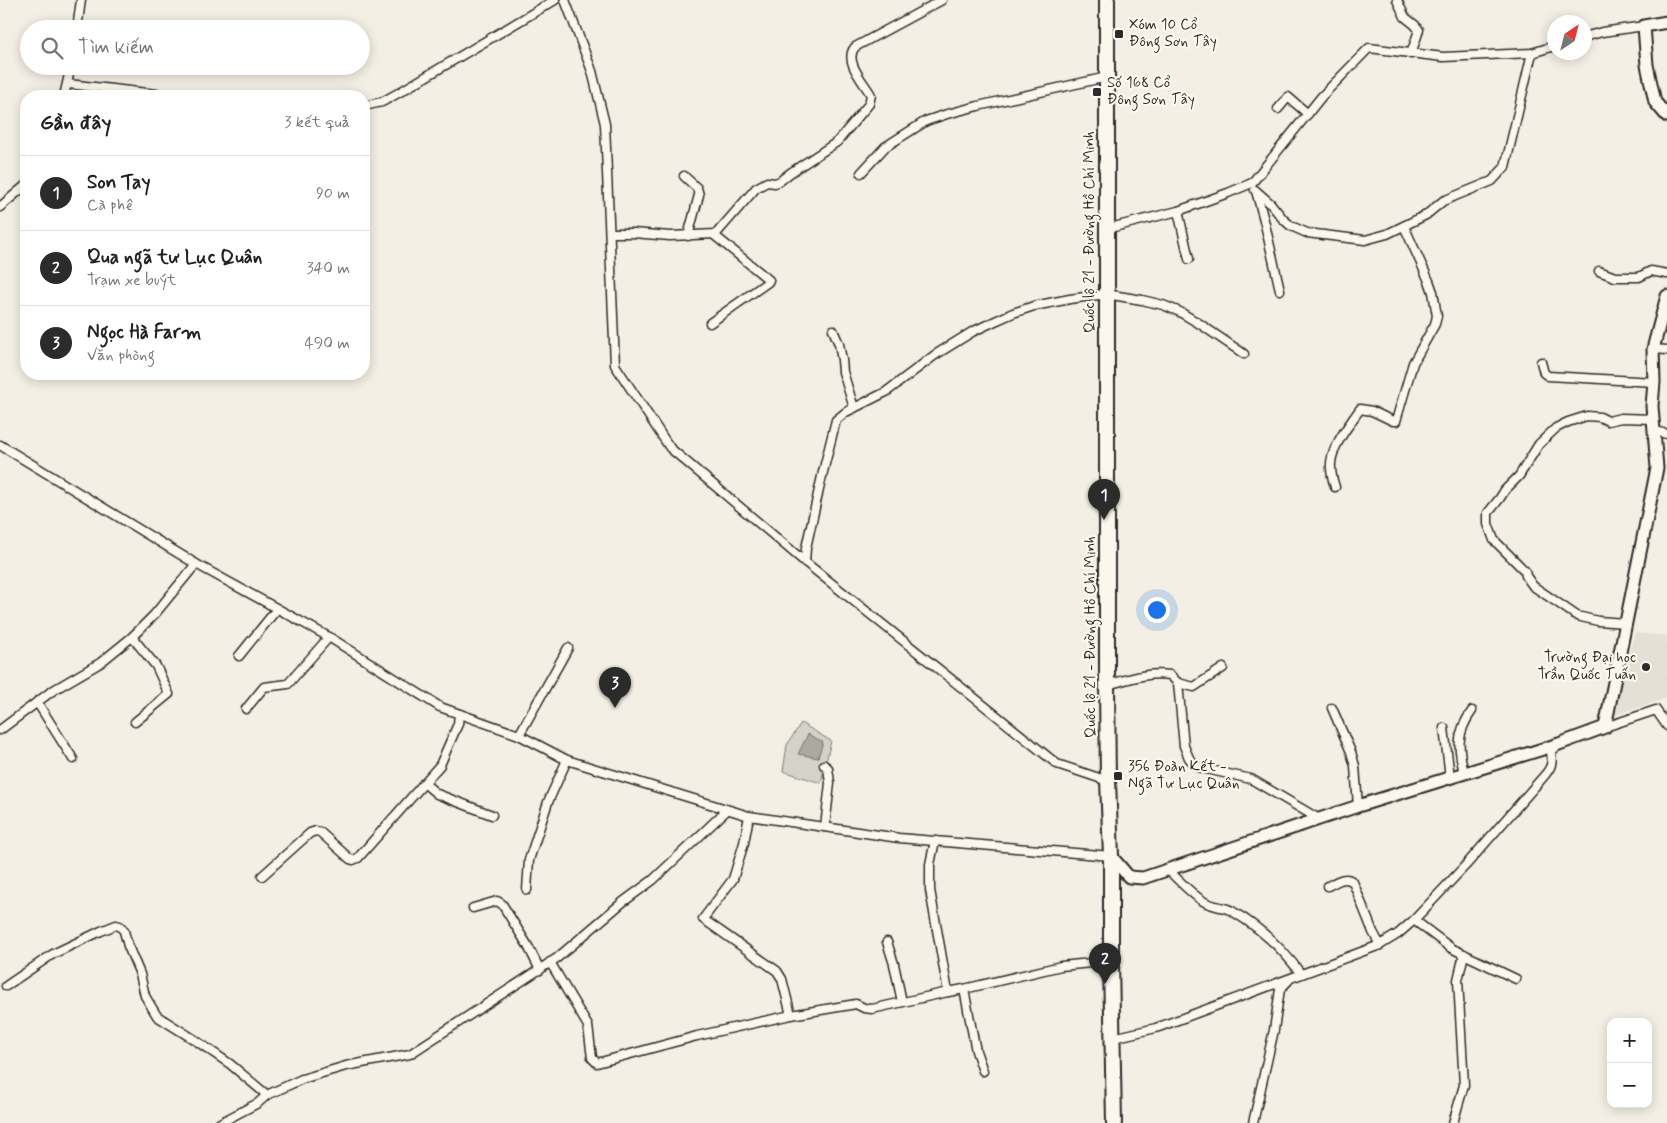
<!DOCTYPE html>
<html lang="vi">
<meta charset="utf-8">
<style>
body{margin:0;font-family:Mynerve,sans-serif;background:#f6f6f6;color:#222}
.controls{position:absolute;right:15px;bottom:15px;display:grid;overflow:hidden;border-radius:10px;box-shadow:0 2px 12px #0003}
.controls button{width:45px;height:45px;display:grid;place-items:center;padding:0;border:0;border-bottom:1px solid #e0e0e0;background:#fff;color:#222;font:25px sans-serif}
.compass{position:absolute;left:1547px;top:15px;width:45px;height:45px;border-radius:50%;background:#fff;box-shadow:0 2px 12px #0003;rotate:35deg}
.you{position:absolute;left:1156px;top:609px;width:18px;height:18px;margin:-12px;border:4px solid #fff;border-radius:50%;background:#1a73e8;box-shadow:0 0 0 8px #1a73e833}
.badge{display:grid;place-items:center;width:32px;height:32px;border-radius:50%;background:#2b2b2b;color:#fff;font-size:16px;font-weight:700}
.pin{position:absolute;translate:-50% -41px;filter:drop-shadow(0 1px 2px #0008)}
.pin::after{content:'';position:absolute;top:26px;width:18px;height:15px;background:inherit;clip-path:polygon(0 0,100% 0,50% 100%)}
.list{margin:0;padding:0;list-style:none}
h2{display:flex;justify-content:space-between;align-items:center;height:65px;margin:0;padding:0 20px;font-size:21px}
h2 small{font-size:16px;font-weight:400;color:#767676}
.list li{display:grid;grid-template-columns:32px 1fr auto;gap:15px;align-items:center;box-sizing:border-box;height:75px;padding:0 20px;border-top:1px solid #e0e0e0}
.list b{display:block;font-size:19px;white-space:nowrap}
.list p{margin:0;font-size:16px;white-space:nowrap;color:#767676}
.list em{font-size:16px;font-style:normal;color:#767676}
.icon{flex:none;width:28px;height:28px;fill:none;stroke:currentColor;stroke-width:2;stroke-linecap:round;stroke-linejoin:round}
.map{position:relative;flex:none;width:1667px;height:1123px;overflow:hidden}
.search{position:absolute;background:#fff;box-shadow:0 2px 12px #0003;left:20px;top:20px;width:350px;height:55px;display:flex;align-items:center;gap:12px;box-sizing:border-box;padding:0 18px;border-radius:28px;color:#767676;font-size:19px}
.panel{position:absolute;background:#fff;box-shadow:0 2px 12px #0003;left:20px;top:90px;width:350px;height:290px;border-radius:20px}
.map>svg:first-child{display:block}
.built{fill:#e4e0d6}
.green{fill:#d5d2c9;stroke:#807e7a}
.water{fill:#aca9a2;stroke:#787772}
.lines{fill:none;stroke-linecap:round;stroke-linejoin:round}
.street-casing{stroke:#2b2b2b;stroke-width:11}
.secondary-casing{stroke:#2b2b2b;stroke-width:15}
.highway-casing{stroke:#2b2b2b;stroke-width:18}
.street{stroke:#fbf7ec;stroke-width:8}
.secondary{stroke:#fbf7ec;stroke-width:11}
.highway{stroke:#fbf7ec;stroke-width:14}
.poi-dot{fill:#2b2b2b;stroke:#fbf7ec;stroke-width:2}
.labels{text-anchor:middle;dominant-baseline:central;stroke-width:4.5;stroke-linejoin:round;paint-order:stroke}
.poi-label{font-size:15px;fill:#2b2b2b;stroke:#fbf7ec;text-anchor:start}
.street-label{font-size:15px;fill:#2b2b2b;stroke:#fbf7ec}
</style>
<div class="map">
<svg width="1667" height="1123" viewBox="0 0 1667 1123">
<rect width="100%" height="100%" fill="#f3efe4"/>
<filter id="ink" filterUnits="userSpaceOnUse"><feTurbulence type="fractalNoise" baseFrequency=".02" numOctaves="2"/><feDisplacementMap in="SourceGraphic" scale="10" xChannelSelector="R" yChannelSelector="G"/><feConvolveMatrix kernelMatrix="1 2 1 2 8 2 1 2 1" color-interpolation-filters="sRGB"/></filter>
<g filter="url(#ink)">
<!-- built -->
<polygon class="built" points="1635,633 1667,636 1667,698 1609,717"/>
<!-- green -->
<polygon class="green" points="801,723 831,741 821,783 783,771 787,745"/>
<!-- water -->
<polygon class="water" points="808,734 823,742 818,758 798,754"/>
<g class="lines">
<!-- street casing -->
<g class="street-casing">
<g id="street">
<polyline points="565,0 592,71 605,124 615,365 670,448 805,562 1057,764 1108,781"/>
<polyline points="1397,0 1405,17 1415,25 1419,30 1411,54"/>
<polyline points="77,29 81,0"/>
<polyline points="1584,37 1602,32 1644,26"/>
<polyline points="68,84 174,96"/>
<polyline points="64,96 71,66"/>
<polyline points="364,106 382,102 400,92 555,0"/>
<polyline points="1278,109 1288,97 1308,114"/>
<polyline points="861,173 885,147 926,121 947,114 978,106 1107,77"/>
<polyline points="684,176 697,188 699,195 688,236"/>
<polyline points="1255,190 1271,204 1283,219 1291,226 1307,233 1365,240 1387,234 1426,215 1443,201 1492,181 1505,167 1532,53"/>
<polyline points="1256,191 1264,220 1280,290"/>
<polyline points="0,207 26,185"/>
<polyline points="1178,211 1189,259"/>
<polyline points="1106,229 1178,211 1228,193 1252,183 1322,96 1369,48 1443,57 1532,53 1554,46"/>
<path d="M610 233H633L670 236 716 234 756 188 767 182 775 183 780 181 790 173 837 142 869 104 871 95C864 82 843 61 855 47L942 0"/>
<polyline points="1599,271 1615,277 1639,277 1651,271 1667,274"/>
<polyline points="710,323 768,282 769,280 714,235"/>
<polyline points="833,330 839,344 842,360 843,372 854,408"/>
<polyline points="1653,349 1667,350"/>
<polyline points="1541,362 1544,373 1548,376 1654,382"/>
<polyline points="1655,431 1667,434"/>
<polyline points="0,445 196,564 329,637 440,707 519,735 567,760 749,816 899,838 1111,856"/>
<path d="M1335 487C1333 481 1331 474 1331 468 1329 449 1350 424 1360 409L1372 411 1393 421H1396L1413 363 1435 324 1437 316 1433 292 1429 281 1404 226"/>
<polyline points="805,562 806,548 822,476 836,420 846,412 886,392 935,355 972,332 993,322 1013,313 1034,306 1070,299 1106,294 1142,300 1163,305 1180,312 1200,324 1244,354"/>
<polyline points="1625,623 1598,621 1577,616 1533,586 1526,576 1525,571 1494,540 1488,524 1488,513 1500,498 1505,490 1519,476 1539,444 1556,428 1568,422 1587,416 1600,417 1608,421 1621,418 1654,419"/>
<polyline points="132,637 156,666 169,694 135,722"/>
<polyline points="239,656 277,609"/>
<polyline points="1178,683 1184,746 1189,758 1193,763 1198,767 1206,769 1251,779 1319,819"/>
<path d="M1107 685C1129 679 1147 672 1170 675L1178 683 1194 687 1223 668"/>
<polyline points="37,702 73,759"/>
<polyline points="1332,708 1351,752 1355,766 1358,806"/>
<polyline points="246,709 264,687 288,684 329,637"/>
<polyline points="1605,727 1656,710 1667,726"/>
<polyline points="1444,728 1450,777"/>
<polyline points="0,730 52,691 100,663 132,637 154,615 196,564"/>
<polyline points="519,735 568,648"/>
<polyline points="824,765 828,768 830,783 825,827"/>
<path d="M1464 773C1458 748 1456 733 1472 711"/>
<polyline points="424,783 437,794 492,815"/>
<polyline points="749,816 744,843 733,879 703,919 777,971 782,979 791,1015"/>
<polyline points="935,841 930,864 930,890 948,992 964,989 976,1051 983,1071"/>
<path d="M1168 870C1179 880 1190 893 1203 901 1212 907 1223 906 1232 911 1259 927 1283 949 1301 974"/>
<polyline points="262,876 310,833 316,831 320,832 350,859 353,860 358,858 440,765 458,724 459,714"/>
<path d="M1328 886C1336 882 1345 875 1353 882L1373 932 1380 945"/>
<polyline points="527,890 529,860 548,802 567,760"/>
<polyline points="473,908 497,901 502,904 528,946 540,970"/>
<polyline points="1414,920 1451,948 1516,979"/>
<polyline points="887,942 894,964 902,1002"/>
<polyline points="550,962 588,1026 592,1058 597,1063 697,1036 791,1015 856,1004 864,1008 872,1009 948,992"/>
<polyline points="6,986 53,954 101,931 116,925 120,926 124,931 128,946 140,974 145,996 157,1016 195,1040 230,1064 267,1095"/>
<polyline points="964,989 1061,966 1111,961"/>
<path d="M1113 1038 1156 1028 1380 945 1398 934 1414 920 1466 865 1544 776C1551 768 1553 763 1551 752L1557 746"/>
<polyline points="220,1123 258,1103 267,1095 302,1079 346,1066 410,1054 557,958 623,902 653,880 727,810"/>
<polyline points="1253,1123 1274,1030 1280,989 1288,981"/>
<polyline points="1453,1123 1464,1085 1458,980 1464,954"/>
</g>
</g>
<!-- secondary casing -->
<g class="secondary-casing">
<g id="secondary">
<polyline points="1667,22 1644,26 1647,65 1655,102 1667,116"/>
<polyline points="1111,856 1129,877 1143,878 1358,806 1559,744 1605,727 1657,468 1652,406 1654,382 1653,349 1667,296"/>
</g>
</g>
<!-- highway casing -->
<g class="highway-casing">
<polyline id="highway" points="1107,0 1107,685 1108,781 1111,856 1111,961 1114,1123"/>
</g>
<!-- street -->
<use href="#street" class="street"/>
<!-- secondary -->
<use href="#secondary" class="secondary"/>
<!-- highway -->
<use href="#highway" class="highway"/>
</g>
</g>
<!-- markers -->
<g class="poi-dot">
<rect x="1114" y="29" width="10" height="10" rx="2.5"/>
<rect x="1092" y="87" width="10" height="10" rx="2.5"/>
<circle cx="1646" cy="667" r="5"/>
<rect x="1113" y="771" width="10" height="10" rx="2.5"/>
</g>
<g class="labels">
<!-- poi labels -->
<g class="poi-label">
<text x="1129" y="25">Xóm 10 Cổ<tspan x="1129" dy="17">Đông Sơn Tây</tspan></text>
<text x="1107" y="83">Số 168 Cổ<tspan x="1107" dy="17">Đông Sơn Tây</tspan></text>
<text x="1636" y="658" text-anchor="end">Trường Đại học<tspan x="1636" dy="17">Trần Quốc Tuấn</tspan></text>
<text x="1128" y="767">356 Đoàn Kết -<tspan x="1128" dy="17">Ngã Tư Lục Quân</tspan></text>
</g>
<!-- street labels -->
<g class="street-label">
<text transform="translate(1090 232) rotate(-90)">Quốc lộ 21 - Đường Hồ Chí Minh</text>
<text transform="translate(1091 637) rotate(-90)">Quốc lộ 21 - Đường Hồ Chí Minh</text>
</g>
</g>
</svg>
<div class="controls">
<button>+</button>
<button>−</button>
</div>
<svg class="compass" viewBox="-18 -18 36 36"><path d="M0-13l5 13h-10z" fill="#e53935"/><path d="M0 13l5-13h-10z" fill="#767676"/></svg>
<div class="you"></div>
<div class="pin badge" style="left:1104px;top:520px">1</div>
<div class="pin badge" style="left:1105px;top:984px">2</div>
<div class="pin badge" style="left:615px;top:708px">3</div>
<div class="search"><svg class="icon" aria-label="search" viewBox="0 0 24 24"><circle cx="10" cy="10" r="6"/><path d="M15 15l6 6"/></svg>Tìm kiếm</div>
<section class="panel">
<h2>Gần đây<small>3 kết quả</small></h2>
<ul class="list">
<li><span class="badge">1</span><div><b>Son Tay</b><p>Cà phê</p></div><em>90 m</em></li>
<li><span class="badge">2</span><div><b>Qua ngã tư Lục Quân</b><p>Trạm xe buýt</p></div><em>340 m</em></li>
<li><span class="badge">3</span><div><b>Ngọc Hà Farm</b><p>Văn phòng</p></div><em>490 m</em></li>
</ul>
</section>
</div>
